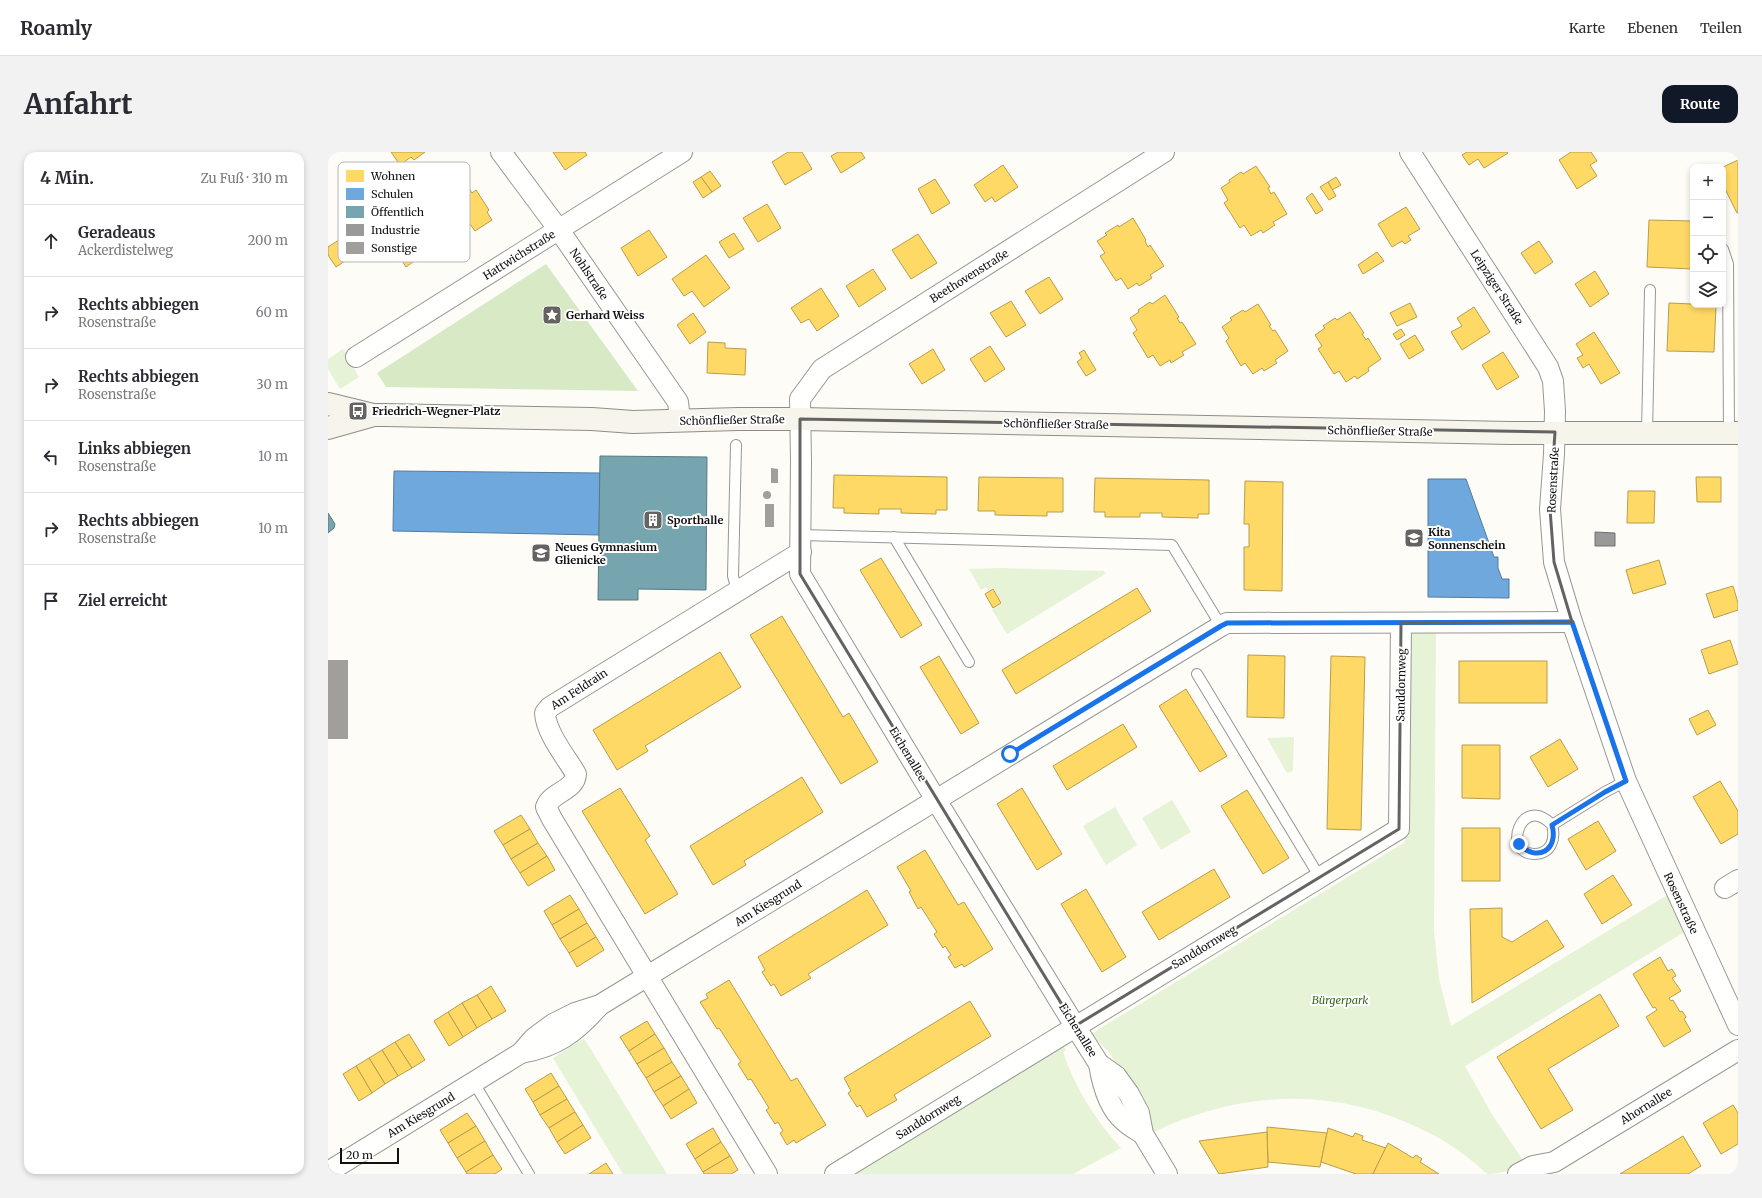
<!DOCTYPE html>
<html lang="de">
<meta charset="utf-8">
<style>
body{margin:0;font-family:Merriweather,serif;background:#f2f2f3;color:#2b2b33}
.controls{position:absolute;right:12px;top:12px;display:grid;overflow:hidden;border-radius:8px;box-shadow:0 2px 6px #0003}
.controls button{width:36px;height:36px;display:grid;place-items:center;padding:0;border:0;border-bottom:1px solid #e1e1e2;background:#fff;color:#2b2b33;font:20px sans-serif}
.scale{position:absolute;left:12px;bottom:10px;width:59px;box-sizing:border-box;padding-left:4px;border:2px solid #111;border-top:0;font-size:11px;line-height:14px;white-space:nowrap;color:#111;-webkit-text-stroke:3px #fff;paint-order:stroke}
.stop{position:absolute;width:12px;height:12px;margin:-9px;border:3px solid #1a73e8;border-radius:50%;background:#fff}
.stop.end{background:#1a73e8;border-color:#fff;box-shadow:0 1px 4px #0008}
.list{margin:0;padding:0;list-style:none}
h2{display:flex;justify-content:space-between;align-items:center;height:52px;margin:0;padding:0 16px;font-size:17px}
h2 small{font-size:13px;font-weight:400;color:#7c7c81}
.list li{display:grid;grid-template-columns:26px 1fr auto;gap:12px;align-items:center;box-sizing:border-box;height:72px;padding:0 16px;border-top:1px solid #e1e1e2}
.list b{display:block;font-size:15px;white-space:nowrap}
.list p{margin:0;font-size:13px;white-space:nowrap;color:#7c7c81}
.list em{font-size:13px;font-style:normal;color:#7c7c81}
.icon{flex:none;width:22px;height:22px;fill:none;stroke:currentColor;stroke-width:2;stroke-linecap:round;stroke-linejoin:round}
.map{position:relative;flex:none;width:1410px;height:1022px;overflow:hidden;border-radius:12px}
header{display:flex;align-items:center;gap:24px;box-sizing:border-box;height:56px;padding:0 20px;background:#fff;border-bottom:1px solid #e1e1e2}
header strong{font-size:19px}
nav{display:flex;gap:22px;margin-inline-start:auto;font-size:14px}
.intro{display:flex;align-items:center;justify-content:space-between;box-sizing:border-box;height:96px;padding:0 24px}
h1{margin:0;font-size:28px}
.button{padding:10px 18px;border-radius:12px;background:#111827;color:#fff;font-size:14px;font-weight:700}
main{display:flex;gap:24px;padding:0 24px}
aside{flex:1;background:#fff;border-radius:12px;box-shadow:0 2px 6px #0003}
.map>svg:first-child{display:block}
.green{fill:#e7f3d7}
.forest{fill:#d8eac5}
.homes{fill:#ffd966;stroke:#b89d4c}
.schools{fill:#6fa8dc;stroke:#537b9f}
.public{fill:#76a5af;stroke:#587980}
.industry{fill:#999;stroke:#707070}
.building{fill:#a19f9c}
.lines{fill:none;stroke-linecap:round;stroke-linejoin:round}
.service-casing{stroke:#979795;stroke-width:12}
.minor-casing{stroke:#979795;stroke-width:22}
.secondary-casing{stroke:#8e8d8b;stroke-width:24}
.service{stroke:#fffffe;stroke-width:10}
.minor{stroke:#fffffe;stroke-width:20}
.secondary{stroke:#f6f4eb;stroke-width:22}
.route{stroke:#1a73e8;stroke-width:5}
.marked{fill:none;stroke:#646362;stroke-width:3;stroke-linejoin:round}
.labels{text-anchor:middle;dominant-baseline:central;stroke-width:4;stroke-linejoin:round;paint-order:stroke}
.street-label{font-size:11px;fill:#111;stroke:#fff}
.poi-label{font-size:11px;font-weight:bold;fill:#111;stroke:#fff;text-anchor:start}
.park-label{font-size:11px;font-style:italic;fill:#2f6b1f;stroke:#fff}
.key{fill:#fff;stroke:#b8b8b8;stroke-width:1}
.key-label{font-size:11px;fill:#111}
</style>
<header>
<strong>Roamly</strong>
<nav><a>Karte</a><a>Ebenen</a><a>Teilen</a></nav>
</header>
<div class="intro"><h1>Anfahrt</h1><a class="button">Route</a></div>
<main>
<aside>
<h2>4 Min.<small>Zu Fuß · 310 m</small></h2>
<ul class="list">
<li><svg class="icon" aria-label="ahead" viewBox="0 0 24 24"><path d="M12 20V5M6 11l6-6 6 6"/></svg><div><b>Geradeaus</b><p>Ackerdistelweg</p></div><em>200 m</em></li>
<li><svg class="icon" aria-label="right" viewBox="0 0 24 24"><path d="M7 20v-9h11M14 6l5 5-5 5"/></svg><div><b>Rechts abbiegen</b><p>Rosenstraße</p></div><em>60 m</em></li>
<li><svg class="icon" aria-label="right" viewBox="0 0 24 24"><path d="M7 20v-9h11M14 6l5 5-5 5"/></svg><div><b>Rechts abbiegen</b><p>Rosenstraße</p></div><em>30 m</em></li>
<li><svg class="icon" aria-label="left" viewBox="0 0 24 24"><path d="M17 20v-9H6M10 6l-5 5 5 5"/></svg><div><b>Links abbiegen</b><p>Rosenstraße</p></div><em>10 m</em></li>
<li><svg class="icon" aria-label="right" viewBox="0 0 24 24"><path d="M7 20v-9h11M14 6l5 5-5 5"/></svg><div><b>Rechts abbiegen</b><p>Rosenstraße</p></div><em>10 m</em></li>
<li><svg class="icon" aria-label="arrive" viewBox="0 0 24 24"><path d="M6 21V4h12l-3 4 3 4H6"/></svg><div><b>Ziel erreicht</b></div></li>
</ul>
</aside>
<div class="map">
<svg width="1410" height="1022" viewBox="0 0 1410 1022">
<rect width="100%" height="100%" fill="#fdfcf7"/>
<!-- green -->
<g class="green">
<polygon points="15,197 31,225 12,237 0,217 0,207"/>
<polygon points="673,416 776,419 777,422 679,482 664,458 674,451 665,436 660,438 658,435 653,438 641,417"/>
<path d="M1108 479 1106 779 1111 827 1123 874 1341 742 1358 779 1137 914 1165 964 1197 1011C1187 1017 1173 1022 1160 1022 1155 1020 1149 1012 1144 1009 1129 997 1113 986 1095 978 1007 934 912 938 824 981L814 956 781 900 763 882 1077 690 1079 480Z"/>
<polygon points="966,585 965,619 959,621 939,586"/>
<polygon points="844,648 863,680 833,698 814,666"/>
<polygon points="787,655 809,693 778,713 755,674"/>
<polygon points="256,886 339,1022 295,1022 225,906"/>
<path d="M734 891 738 898 735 900C747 936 768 969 793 996L745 1022H519Z"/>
</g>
<!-- forest -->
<polygon class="forest" points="218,112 310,239 58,235 49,221"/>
<!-- homes -->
<g class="homes">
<polygon points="63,0 97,0 86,8 83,5 72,13"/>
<polygon points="225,0 257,0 259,3 237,18"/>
<polygon points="460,0 474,0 484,17 457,33 444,10"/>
<polygon points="510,0 533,0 537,6 513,21 503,4"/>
<polygon points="1139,0 1179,0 1180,1 1156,16 1150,7 1141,13 1134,3"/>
<polygon points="1243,0 1263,0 1269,9 1262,13 1269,24 1249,37 1231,8"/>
<polygon points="1410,8 1410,61 1409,61 1395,33 1395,15"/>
<polygon points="675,13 690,35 667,50 664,45 657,50 646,33"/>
<polygon points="928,14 942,35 940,36 943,42 946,40 959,62 945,70 947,73 935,81 933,78 923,84 916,73 912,76 896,51 900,48 893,36 902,30 901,28 913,20 915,22"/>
<polygon points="382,19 393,34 384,40 373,25"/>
<polygon points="373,25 384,40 375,46 365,30"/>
<polygon points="1008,25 1013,33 1004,38 1000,30"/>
<polygon points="607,27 622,51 604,62 590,37"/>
<polygon points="1000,30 1008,44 1001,48 992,35"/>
<polygon points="139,33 144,41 148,38 161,58 159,60 164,68 147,79 136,64 128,69 120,57 131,49 127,41"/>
<polygon points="984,41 995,58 988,62 978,46"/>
<polygon points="439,52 453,76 430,90 415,66"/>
<polygon points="1078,55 1092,77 1080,84 1083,88 1077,92 1074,89 1064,95 1050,72"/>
<polygon points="805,66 818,88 817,89 820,95 822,93 836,114 822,123 824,126 811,134 809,131 800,137 793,126 788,129 772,104 777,101 769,89 779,83 777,81 790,73 791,75"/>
<polygon points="1321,68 1365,69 1365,117 1319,115"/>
<polygon points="76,72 96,102 78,115 58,84"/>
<polygon points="34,73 45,90 8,115 0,103 0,95"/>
<polygon points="321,78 339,105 310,124 293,96"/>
<polygon points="406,81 416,97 401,106 391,90"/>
<polygon points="590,82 609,111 583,127 564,98"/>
<polygon points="1211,89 1225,110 1207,122 1193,101"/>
<polygon points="1049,100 1056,109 1035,122 1030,113"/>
<polygon points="378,103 402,136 376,155 364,139 356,144 344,127"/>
<polygon points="545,117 558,137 531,155 518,134"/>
<polygon points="1267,119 1281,142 1262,155 1247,132"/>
<polygon points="721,125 735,147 712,162 697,139"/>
<polygon points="493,136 511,164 489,179 481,167 473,171 463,156"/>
<polygon points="837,143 851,165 849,166 852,171 854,170 868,192 854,200 856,203 843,211 842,208 832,214 825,203 820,206 805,181 809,178 802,166 811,160 810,158 822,150 824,152"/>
<polygon points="683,149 698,173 678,185 662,161"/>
<polygon points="1082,151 1089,165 1069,174 1062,161"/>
<polygon points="1341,151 1388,153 1386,200 1339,199"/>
<polygon points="930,152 943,173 941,174 945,179 947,178 960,199 947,208 949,211 936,219 934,216 925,222 917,211 913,214 898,189 901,186 894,175 904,168 902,166 915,158 917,160"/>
<polygon points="1146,155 1162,180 1134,198 1123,180 1134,174 1129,166"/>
<polygon points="1022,160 1036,181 1034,182 1038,188 1040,186 1053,207 1040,216 1041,219 1029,227 1027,224 1018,230 1011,219 1006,222 990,197 994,194 987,183 997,176 995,174 1007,166 1009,168"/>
<polygon points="365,161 378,180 362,192 349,173"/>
<polygon points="1073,177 1077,183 1069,188 1065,182"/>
<polygon points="1266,180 1292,221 1273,232 1261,212 1255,216 1249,206 1255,203 1248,192"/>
<polygon points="1087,183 1096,198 1081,207 1072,192"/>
<polygon points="380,190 397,191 397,196 418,197 417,223 379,221"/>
<polygon points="662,194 677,217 657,230 642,207"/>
<polygon points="605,197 617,218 594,232 581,212"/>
<polygon points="756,198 768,218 758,224 749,210 754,206 751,201"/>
<polygon points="1175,200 1191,225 1169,238 1154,213"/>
<polygon points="506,323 619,325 619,358 608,358 608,362 573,361 573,357 551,357 551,362 516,361 516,356 505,356"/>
<polygon points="651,325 735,326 735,360 719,360 719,364 667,363 667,359 650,359"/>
<polygon points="1368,325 1393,325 1393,350 1369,350"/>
<polygon points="767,326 881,328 881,362 870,362 870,366 834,365 834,361 812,361 812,365 777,365 777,360 766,360"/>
<polygon points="917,329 955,330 954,439 916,438 916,395 921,395 921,372 916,372"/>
<polygon points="1300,339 1327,339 1326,371 1299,371"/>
<polygon points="553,406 594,473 573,486 532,418"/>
<polygon points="1331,408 1338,432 1305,442 1298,418"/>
<polygon points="1405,434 1410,451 1410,458 1386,466 1378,442"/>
<polygon points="809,436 823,459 688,542 674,518"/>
<polygon points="665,437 673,451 665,456 657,442"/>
<polygon points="454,464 515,565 521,561 550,610 513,632 422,483"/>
<polygon points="1402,488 1410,512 1381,522 1373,498"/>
<polygon points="392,500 413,535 317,594 320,599 289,618 265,578"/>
<polygon points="920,503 957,504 956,566 919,565"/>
<polygon points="611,504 651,571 633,582 592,515"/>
<polygon points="1003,504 1037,505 1033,678 999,677"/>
<rect x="1131" y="509" width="88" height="42"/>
<polygon points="858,537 899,604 872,620 831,554"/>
<polygon points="1380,558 1388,573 1369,583 1361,567"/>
<polygon points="795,572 809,595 739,638 725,614"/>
<polygon points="1232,587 1250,617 1220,635 1202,605"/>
<polygon points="1134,593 1172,593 1172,647 1134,646"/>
<polygon points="474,625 495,660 416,709 418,713 385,733 362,694"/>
<polygon points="1392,629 1410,659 1410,682 1393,692 1365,645"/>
<polygon points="292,636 322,684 317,688 350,742 317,762 254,659"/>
<polygon points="694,636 734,702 709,718 669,652"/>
<polygon points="919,638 961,706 935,722 893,654"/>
<polygon points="193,663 202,677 175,693 166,679"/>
<polygon points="1270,669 1288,699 1258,718 1240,687"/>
<rect x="1134" y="676" width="38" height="53"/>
<polygon points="202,677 210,691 183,707 175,693"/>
<polygon points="210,691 219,704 192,721 183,707"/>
<polygon points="597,698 630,753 636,750 665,797 636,815 634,812 627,816 620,805 623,803 617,794 615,796 606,782 609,780 593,755 590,757 581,740 583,739 569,715"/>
<polygon points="219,704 227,718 200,734 192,721"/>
<polygon points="886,717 902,745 831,788 814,760"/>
<polygon points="1285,723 1304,753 1274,772 1256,742"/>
<polygon points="758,737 798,805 774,820 733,752"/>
<polygon points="539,738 560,773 480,822 483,826 453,844 446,832 443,834 434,820 437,818 430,805"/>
<polygon points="242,743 251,757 224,773 216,759"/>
<polygon points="1174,756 1174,785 1184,790 1219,768 1236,795 1144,851 1142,757"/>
<polygon points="251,757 259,771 232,787 224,773"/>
<polygon points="259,771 268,785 241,801 232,787"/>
<polygon points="268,785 276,798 249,815 241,801"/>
<polygon points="1332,805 1340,819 1344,817 1348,824 1344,826 1353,839 1341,846 1343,849 1345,848 1352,860 1354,859 1358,865 1356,867 1363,879 1336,895 1318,865 1329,858 1327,855 1325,856 1305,822"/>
<polygon points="401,828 463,929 469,926 498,973 468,991 466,988 459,993 452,981 455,979 450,970 447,972 438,958 441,956 423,927 420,928 410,912 413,910 391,876 389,877 372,850 380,846 378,842"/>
<polygon points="163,834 178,859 164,867 149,843"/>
<polygon points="1272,842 1291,874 1220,917 1245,958 1213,977 1169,905"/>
<polygon points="149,843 164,867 149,876 134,851"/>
<polygon points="642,849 663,884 566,943 569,948 539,965 532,953 529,955 520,941 523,939 516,926"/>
<polygon points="134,851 149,876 135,885 120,860"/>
<polygon points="120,860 135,885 121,894 106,869"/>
<polygon points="319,869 327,882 301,899 292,885"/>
<polygon points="81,882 97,908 84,916 67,890"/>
<polygon points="327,882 336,896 309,912 301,899"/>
<polygon points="67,890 84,916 70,924 54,898"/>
<polygon points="336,896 344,910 318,926 309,912"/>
<polygon points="54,898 70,924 57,932 41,906"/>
<polygon points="41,906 57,932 44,941 28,914"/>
<polygon points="344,910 353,924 326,940 318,926"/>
<polygon points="28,914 44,941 31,949 15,922"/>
<polygon points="223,921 231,934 205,950 197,937"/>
<polygon points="353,924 361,937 335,954 326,940"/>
<polygon points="231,934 239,947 212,963 205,950"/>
<polygon points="361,937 369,951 343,967 335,954"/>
<polygon points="239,947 247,960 221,976 212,963"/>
<polygon points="1405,953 1410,961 1410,992 1393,1002 1375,971"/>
<polygon points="247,960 255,973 229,990 221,976"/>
<polygon points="139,961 148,974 120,991 112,978"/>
<polygon points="255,973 263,986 237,1002 229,990"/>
<polygon points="148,974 157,989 129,1006 120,991"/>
<polygon points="939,975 999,981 992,1015 940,1010"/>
<polygon points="385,976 393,990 367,1007 358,992"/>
<polygon points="1000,976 1025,985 1027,981 1035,984 1034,988 1058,996 1045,1022 1028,1022 993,1010"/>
<polygon points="939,980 940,1015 891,1022 871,989"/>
<polygon points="1355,984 1373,1014 1360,1022 1292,1022"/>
<polygon points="157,989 165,1003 138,1020 129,1006"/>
<polygon points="393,990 402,1004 375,1020 367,1007"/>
<polygon points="1060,991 1085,1006 1088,1003 1094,1007 1092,1010 1111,1022 1045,1022"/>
<polygon points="165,1003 174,1017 167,1022 139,1022 138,1020"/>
<polygon points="402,1004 410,1018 403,1022 376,1022 375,1020"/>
<polygon points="278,1011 285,1022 261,1022"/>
</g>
<!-- schools -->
<g class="schools">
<polygon points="66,319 272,321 271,383 65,379"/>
<polygon points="1100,327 1138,327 1166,405 1170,405 1170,416 1174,427 1181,427 1181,446 1100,445"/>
</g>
<!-- public -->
<g class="public">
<polygon points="272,304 379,305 378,438 310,437 310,448 270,448"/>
<polygon points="0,361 7,372 6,376 0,381"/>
</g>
<!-- industry -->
<polygon class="industry" points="1267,380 1287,381 1287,394 1267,394"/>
<!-- building -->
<g class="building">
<polygon points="443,316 450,317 450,331 443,331"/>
<circle cx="439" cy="343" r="4"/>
<rect x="437" y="352" width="9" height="23"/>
<rect x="0" y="508" width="20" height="79"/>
</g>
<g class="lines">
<!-- service casing -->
<g class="service-casing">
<g id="service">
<polyline points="1395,97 1400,112 1401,281"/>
<polyline points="1319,281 1322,138"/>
<polyline points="408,293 405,424 409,438"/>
<polyline points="473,383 844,393 893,474"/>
<polyline points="566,385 641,510"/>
<polyline points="869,522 991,724"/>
<path d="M1224 673C1228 687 1223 702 1206 702 1173 701 1194 641 1224 673L1277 640 1298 629"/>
<polyline points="146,931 201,1022"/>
</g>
</g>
<!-- minor casing -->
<g class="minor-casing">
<g id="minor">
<polyline points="173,0 231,78 350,250 352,268"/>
<polyline points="836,0 494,217 472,247 473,310 472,422 608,648 747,874 771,912 788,924 801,942 811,961 815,982 839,1022"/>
<polyline points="1082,0 1220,215 1225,229 1227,259 1226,302 1222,357 1226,410 1244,470 1298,629 1410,873"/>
<polyline points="28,205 354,0"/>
<polyline points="1397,736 1410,728"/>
<path d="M193 901C228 895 247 881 270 855"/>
<path d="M771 912C774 931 781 956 796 969 801 974 809 978 815 982"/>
<polyline points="0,1020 193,901 206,886 225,872 247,861 272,853 318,825 893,474 899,471 1244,470"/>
<path d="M439 1022 224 667 218 655C223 640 247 639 248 622 238 605 218 581 217 561L222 555 473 400"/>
<polyline points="507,1022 1071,677 1073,471"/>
<polyline points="1190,1022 1205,1014 1226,1010 1410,898"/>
</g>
</g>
<!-- secondary casing -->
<g class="secondary-casing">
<g id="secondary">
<polyline points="0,252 45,263"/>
<polyline points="0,276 46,263 56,263 264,267 305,270 410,267 472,267 1182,281 1410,281"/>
</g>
</g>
<!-- service -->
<use href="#service" class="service"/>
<!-- minor -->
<use href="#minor" class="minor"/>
<!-- secondary -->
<use href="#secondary" class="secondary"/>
</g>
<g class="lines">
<!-- route -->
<path class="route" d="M682 602 893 474 899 471 1244 470 1298 629 1277 640 1224 673C1231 698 1209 711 1191 692"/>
</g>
<!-- marked area -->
<path class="marked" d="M472 267 1227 280 1222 357 1226 410 1244 470 1073 471 1071 677 747 874 472 422Z"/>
<!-- icons -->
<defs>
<g id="sight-square" transform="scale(1)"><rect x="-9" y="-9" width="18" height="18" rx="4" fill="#646362" stroke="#fff"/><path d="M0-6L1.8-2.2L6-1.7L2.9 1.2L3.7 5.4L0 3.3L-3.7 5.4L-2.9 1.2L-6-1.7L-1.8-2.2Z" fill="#fff"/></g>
<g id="bus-square" transform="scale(1)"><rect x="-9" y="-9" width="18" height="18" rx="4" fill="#646362" stroke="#fff"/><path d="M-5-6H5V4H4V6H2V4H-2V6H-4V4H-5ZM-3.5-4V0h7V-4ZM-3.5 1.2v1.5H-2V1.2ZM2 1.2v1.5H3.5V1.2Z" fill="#fff"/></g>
<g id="building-square" transform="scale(1)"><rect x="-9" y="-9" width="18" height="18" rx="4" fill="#646362" stroke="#fff"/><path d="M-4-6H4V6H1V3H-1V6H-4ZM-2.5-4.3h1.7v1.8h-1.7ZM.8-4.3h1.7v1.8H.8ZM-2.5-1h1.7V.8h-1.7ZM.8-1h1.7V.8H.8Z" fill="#fff"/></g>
<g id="school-square" transform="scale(1)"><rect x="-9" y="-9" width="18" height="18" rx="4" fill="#646362" stroke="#fff"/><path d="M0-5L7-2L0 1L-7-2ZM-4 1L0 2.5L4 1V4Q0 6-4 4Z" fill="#fff"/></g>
</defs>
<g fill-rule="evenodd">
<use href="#sight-square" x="224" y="163"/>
<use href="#bus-square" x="30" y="259"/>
<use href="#building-square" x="325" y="368"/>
<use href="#school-square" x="1086" y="386"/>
<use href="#school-square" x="213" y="401"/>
</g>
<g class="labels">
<!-- street labels -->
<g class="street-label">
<text transform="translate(191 103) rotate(-32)">Hattwichstraße</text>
<text transform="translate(261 122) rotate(56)">Nohlstraße</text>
<text transform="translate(641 124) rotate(-32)">Beethovenstraße</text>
<text transform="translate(1169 135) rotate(57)">Leipziger Straße</text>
<text transform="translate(404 268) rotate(-1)">Schönfließer Straße</text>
<text transform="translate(728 272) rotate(1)">Schönfließer Straße</text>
<text transform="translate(1052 279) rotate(1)">Schönfließer Straße</text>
<text transform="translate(1225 328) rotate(-87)">Rosenstraße</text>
<text transform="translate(1073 533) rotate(-89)">Sanddornweg</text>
<text transform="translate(251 537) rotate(-33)">Am Feldrain</text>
<text transform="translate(580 602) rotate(59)">Eichenallee</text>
<text transform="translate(440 751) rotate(-32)">Am Kiesgrund</text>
<text transform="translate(1353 751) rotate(65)">Rosenstraße</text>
<text transform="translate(876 795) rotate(-31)">Sanddornweg</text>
<text transform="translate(750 878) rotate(58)">Eichenallee</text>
<text transform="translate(1318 954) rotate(-32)">Ahornallee</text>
<text transform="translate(93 963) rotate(-31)">Am Kiesgrund</text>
<text transform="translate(600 965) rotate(-32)">Sanddornweg</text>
</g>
<!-- poi labels -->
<g class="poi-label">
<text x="238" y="163">Gerhard Weiss</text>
<text x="44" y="259">Friedrich-Wegner-Platz</text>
<text x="339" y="368">Sporthalle</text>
<text x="1100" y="380">Kita<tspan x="1100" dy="13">Sonnenschein</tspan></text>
<text x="227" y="395">Neues Gymnasium<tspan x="227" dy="13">Glienicke</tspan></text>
</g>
<!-- park labels -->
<g class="park-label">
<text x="1012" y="848">Bürgerpark</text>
</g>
</g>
<!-- legend -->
<rect x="10" y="10" width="132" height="100" rx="6" class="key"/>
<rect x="18" y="18" width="18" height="12" fill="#ffd966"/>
<rect x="18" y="36" width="18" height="12" fill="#6fa8dc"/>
<rect x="18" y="54" width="18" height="12" fill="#76a5af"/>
<rect x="18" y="72" width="18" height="12" fill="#999"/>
<rect x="18" y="90" width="18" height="12" fill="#a19f9c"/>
<g class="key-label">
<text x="43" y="28">Wohnen</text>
<text x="43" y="46">Schulen</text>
<text x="43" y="64">Öffentlich</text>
<text x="43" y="82">Industrie</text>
<text x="43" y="100">Sonstige</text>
</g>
</svg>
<div class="controls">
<button>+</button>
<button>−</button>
<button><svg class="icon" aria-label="locate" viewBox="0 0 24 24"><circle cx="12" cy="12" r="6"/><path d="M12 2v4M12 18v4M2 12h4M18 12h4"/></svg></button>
<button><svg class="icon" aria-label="layers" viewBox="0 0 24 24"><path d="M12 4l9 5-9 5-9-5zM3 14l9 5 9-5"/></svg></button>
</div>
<div class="scale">20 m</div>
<div class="stop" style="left:682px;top:602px"></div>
<div class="stop end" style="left:1191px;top:692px"></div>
</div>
</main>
